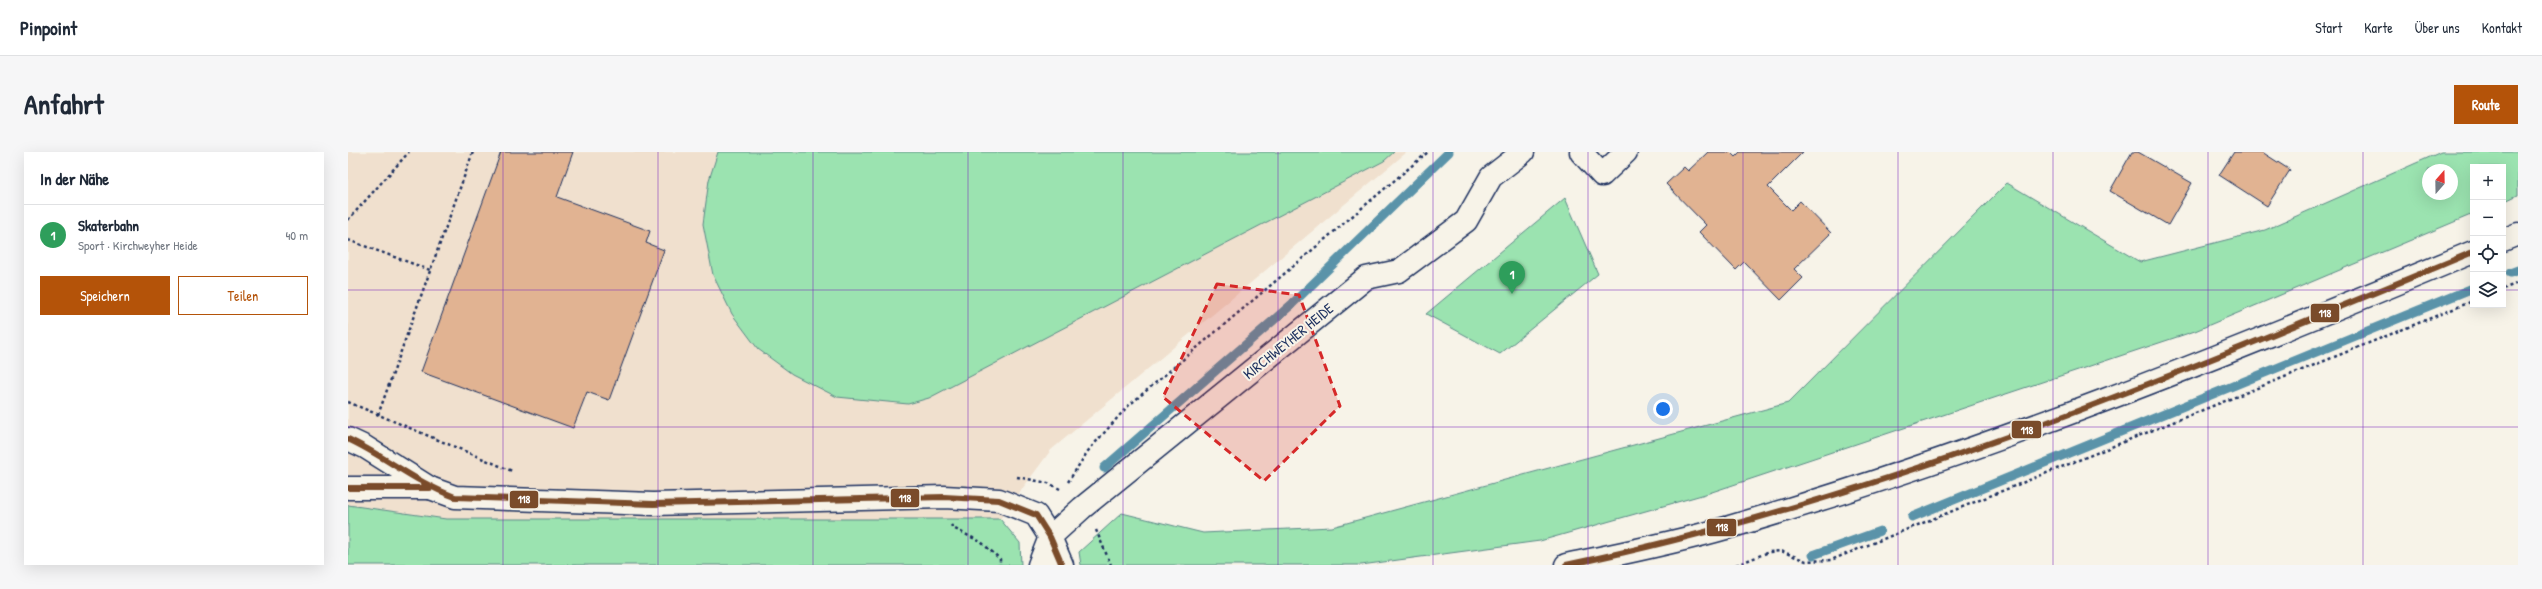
<!DOCTYPE html>
<html lang="de">
<meta charset="utf-8">
<style>
body{margin:0;font-family:"Patrick Hand",sans-serif;background:#f6f6f7;color:#1f2937}
.controls{position:absolute;right:12px;top:12px;display:grid;overflow:hidden;border-radius:0px;box-shadow:0 4px 16px #0002}
.controls button{width:36px;height:36px;display:grid;place-items:center;padding:0;border:0;border-bottom:1px solid #e0e1e3;background:#fff;color:#1f2937;font:20px sans-serif}
.compass{position:absolute;left:2074px;top:12px;width:36px;height:36px;border-radius:50%;background:#fff;box-shadow:0 4px 16px #0002;rotate:20deg}
.you{position:absolute;left:1315px;top:257px;width:14px;height:14px;margin:-10px;border:3px solid #fff;border-radius:50%;background:#1a73e8;box-shadow:0 0 0 6px #1a73e833}
.badge{display:grid;place-items:center;width:26px;height:26px;border-radius:50%;background:#b45309;color:#fff;font-size:13px;font-weight:700}
.pin{position:absolute;translate:-50% -33px;filter:drop-shadow(0 1px 2px #0008)}
.pin::after{content:'';position:absolute;top:21px;width:14px;height:12px;background:inherit;clip-path:polygon(0 0,100% 0,50% 100%)}
.list{margin:0;padding:0;list-style:none}
h2{display:flex;justify-content:space-between;align-items:center;height:52px;margin:0;padding:0 16px;font-size:17px}
h2 small{font-size:13px;font-weight:400;color:#747a83}
.list li{display:grid;grid-template-columns:26px 1fr auto;gap:12px;align-items:center;box-sizing:border-box;height:60px;padding:0 16px;border-top:1px solid #e0e1e3}
.list b{display:block;font-size:15px;white-space:nowrap}
.list p{margin:0;font-size:13px;white-space:nowrap;color:#747a83}
.list em{font-size:13px;font-style:normal;color:#747a83}
.actions{display:flex;gap:8px;padding:12px 16px}
.actions a{flex:1;padding:9px 0;border:1px solid #b45309;border-radius:0px;text-align:center;font-size:14px;color:#b45309}
.actions .main{background:#b45309;color:#fff}
.icon{flex:none;width:22px;height:22px;fill:none;stroke:currentColor;stroke-width:2;stroke-linecap:round;stroke-linejoin:round}
.map{position:relative;flex:none;width:2170px;height:413px;overflow:hidden;border-radius:0px}
header{display:flex;align-items:center;gap:24px;box-sizing:border-box;height:56px;padding:0 20px;background:#fff;border-bottom:1px solid #e0e1e3}
header strong{font-size:19px}
nav{display:flex;gap:22px;margin-inline-start:auto;font-size:14px}
.intro{display:flex;align-items:center;justify-content:space-between;box-sizing:border-box;height:96px;padding:0 24px}
h1{margin:0;font-size:28px}
.button{padding:10px 18px;border-radius:0px;background:#b45309;color:#fff;font-size:14px;font-weight:700}
main{display:flex;gap:24px;padding:0 24px}
aside{flex:1;background:#fff;border-radius:0px;box-shadow:0 4px 16px #0002}
.map>svg:first-child{display:block}
.built{fill:#f0e0ce}
.green{fill:#9be3b0;stroke:#5b8987;fill-rule:evenodd}
.lines{fill:none;stroke-linecap:round;stroke-linejoin:round}
.stream{stroke:#5a93a9;stroke-width:9}
.building{fill:#e1b392;stroke:#1b2f5e}
.minor-casing{stroke:#1b2f5e;stroke-width:25}
.major-casing{stroke:#1b2f5e;stroke-width:25}
.path{stroke:#1b2f5e;stroke-width:2.5;stroke-dasharray:3 3;stroke-linecap:butt}
.minor{stroke:#f7f3e8;stroke-width:22}
.major{stroke:#f7f3e8;stroke-width:22}
.bus-1-casing{stroke:#f7f3e8;stroke-width:9}
.bus-1{stroke:#7a4b2a;stroke-width:6}
.marked{fill:#d62828;fill-opacity:0.2;stroke:#d62828;stroke-width:3;stroke-dasharray:8 5;stroke-linejoin:round}
.grid{fill:none;stroke:#7b2cbf;stroke-width:1;stroke-opacity:0.55}
.labels{text-anchor:middle;dominant-baseline:central;stroke-width:4;stroke-linejoin:round;paint-order:stroke}
.street-label{font-size:15px;fill:#1b2f5e;stroke:#f7f3e8}
.line-badge{stroke:#f7f3e8;stroke-width:1.5}
.badge-label{font-size:11px;text-anchor:middle;font-weight:bold;fill:#fff}
</style>
<header>
<strong>Pinpoint</strong>
<nav><a>Start</a><a>Karte</a><a>Über uns</a><a>Kontakt</a></nav>
</header>
<div class="intro"><h1>Anfahrt</h1><a class="button">Route</a></div>
<main>
<aside>
<h2>In der Nähe<small></small></h2>
<ul class="list">
<li><span class="badge" style="background:#2e9e5b">1</span><div><b>Skaterbahn</b><p>Sport · Kirchweyher Heide</p></div><em>40 m</em></li>
</ul>
<div class="actions"><a class="main">Speichern</a><a>Teilen</a></div>
</aside>
<div class="map">
<svg width="2170" height="413" viewBox="0 0 2170 413">
<rect width="100%" height="100%" fill="#f7f3e8"/>
<filter id="ink" filterUnits="userSpaceOnUse"><feTurbulence type="fractalNoise" baseFrequency=".025" numOctaves="2"/><feDisplacementMap in="SourceGraphic" scale="8" xChannelSelector="R" yChannelSelector="G"/><feConvolveMatrix kernelMatrix="1 2 1 2 8 2 1 2 1" color-interpolation-filters="sRGB"/></filter>
<g filter="url(#ink)">
<!-- built -->
<polygon class="built" points="0,0 1059,0 703,298 652,367 98,367 0,353"/>
<!-- green -->
<g class="green">
<polygon points="370,0 1046,0 1036,9 581,246 560,252 489,245 444,222 410,197 384,162 365,123 355,72 361,28"/>
<path d="M2093 0H2170V43L2155 50V15H2125V62L1847 179 1361 341 1192 389 1013 413H733L731 400 774 361 855 381 984 375 1440 251 1659 31 1792 110 1917 78ZM2080 18H2104V42H2080Z"/>
<polygon points="1217,46 1250,122 1152,202 1078,162"/>
<polygon points="0,353 98,367 652,367 672,391 673,413 0,413"/>
</g>
<g class="lines">
<!-- stream -->
<g class="stream">
<polyline points="2162,121 2170,118"/>
<polyline points="756,316 943,153 1101,0"/>
<polyline points="1564,365 2125,136"/>
<polyline points="1465,403 1532,379"/>
</g>
</g>
<!-- building -->
<g class="building">
<polygon points="153,0 225,0 209,45 302,79 298,91 316,98 261,248 239,240 225,276 73,220"/>
<polygon points="1382,0 1387,5 1392,0 1455,0 1420,35 1443,58 1452,49 1483,81 1446,117 1455,126 1433,148 1396,110 1388,118 1351,80 1358,73 1318,32 1336,15 1340,19 1360,0"/>
<polygon points="1784,0 1790,0 1844,31 1820,73 1762,39"/>
<polygon points="1886,0 1914,0 1942,18 1919,54 1871,23"/>
</g>
<g class="lines">
<!-- minor casing -->
<g class="minor-casing">
<g id="minor">
<polyline points="1233,0 1254,23 1278,0"/>
<polyline points="0,287 17,295 82,336 107,345 305,352 596,345 651,348 688,363 702,385 714,413"/>
<polyline points="0,336 82,336"/>
<polyline points="691,413 702,385 734,356 1018,126 1051,119 1118,69 1143,25 1175,0"/>
</g>
</g>
<!-- major casing -->
<g class="major-casing">
<g id="major">
<polyline points="2155,88 2170,82"/>
<path d="M1218 413C1271 402 1326 391 1378 376 1633 302 1880 202 2125 100"/>
</g>
</g>
<!-- path -->
<g class="path">
<polyline points="0,68 61,0"/>
<polyline points="0,88 82,118"/>
<polyline points="2155,137 2170,131"/>
<polyline points="0,250 164,319"/>
<polyline points="30,263 125,0"/>
<polyline points="669,325 700,331 714,338"/>
<polyline points="720,330 740,299 779,255 1080,0"/>
<polyline points="603,373 605,376 633,390 652,407 652,413"/>
<polyline points="748,378 763,413"/>
<polyline points="1388,413 1421,400 1433,399 1458,409 1483,408 2125,149"/>
</g>
<!-- minor -->
<use href="#minor" class="minor"/>
<!-- major -->
<use href="#major" class="major"/>
<!-- bus-1 casing -->
<g class="bus-1-casing">
<g id="bus-1">
<path d="M0 287C37 304 68 331 107 345L305 352 596 345 651 348 688 363 702 385 714 413"/>
<polyline points="0,336 82,336"/>
<path d="M1218 413C1532 348 1830 222 2125 100"/>
</g>
</g>
<!-- bus-1 -->
<use href="#bus-1" class="bus-1"/>
</g>
</g>
<!-- marked area -->
<path class="marked" d="M869 132 951 143 992 254 916 329 815 245Z"/>
<!-- grid -->
<path class="grid" d="M155 0V413M310 0V413M465 0V413M620 0V413M775 0V413M930 0V413M1085 0V413M1240 0V413M1395 0V413M1550 0V413M1705 0V413M1860 0V413M2015 0V413M0 138H2125M2155 138H2170M0 275H2170"/>
<g class="labels">
<!-- street labels -->
<g class="street-label">
<text transform="translate(940 189) rotate(-39)">KIRCHWEYHER HEIDE</text>
</g>
</g>
<g class="line-badge">
<rect x="1962" y="151" width="30" height="20" rx="4" fill="#7a4b2a"/>
<rect x="1663" y="268" width="31" height="19" rx="4" fill="#7a4b2a"/>
<rect x="542" y="336" width="30" height="20" rx="4" fill="#7a4b2a"/>
<rect x="161" y="338" width="30" height="19" rx="4" fill="#7a4b2a"/>
<rect x="1358" y="366" width="31" height="19" rx="4" fill="#7a4b2a"/>
</g>
<g class="badge-label">
<text x="1977" y="165">118</text>
<text x="1679" y="282">118</text>
<text x="557" y="350">118</text>
<text x="176" y="351">118</text>
<text x="1374" y="379">118</text>
</g>
</svg>
<div class="controls">
<button>+</button>
<button>−</button>
<button><svg class="icon" aria-label="locate" viewBox="0 0 24 24"><circle cx="12" cy="12" r="6"/><path d="M12 2v4M12 18v4M2 12h4M18 12h4"/></svg></button>
<button><svg class="icon" aria-label="layers" viewBox="0 0 24 24"><path d="M12 4l9 5-9 5-9-5zM3 14l9 5 9-5"/></svg></button>
</div>
<svg class="compass" viewBox="-18 -18 36 36"><path d="M0-13l5 13h-10z" fill="#e53935"/><path d="M0 13l5-13h-10z" fill="#747a83"/></svg>
<div class="you"></div>
<div class="pin badge" style="left:1164px;top:142px;background:#2e9e5b">1</div>
</div>
</main>
